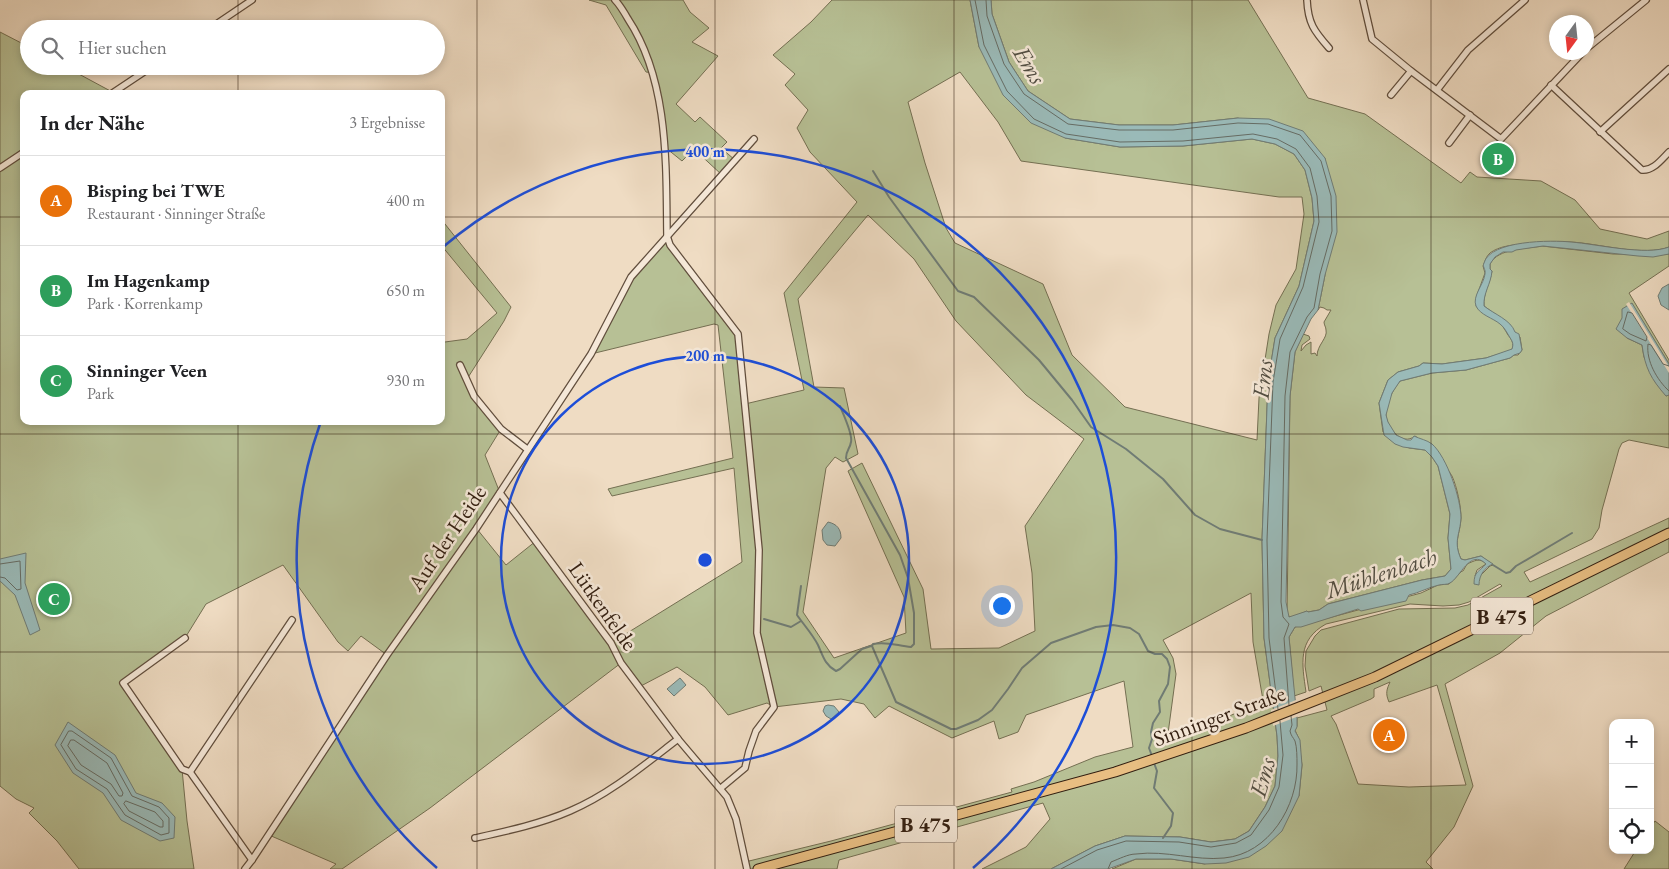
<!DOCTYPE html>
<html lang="de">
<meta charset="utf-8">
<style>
body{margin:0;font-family:"EB Garamond",serif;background:#f2f2f2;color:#202124}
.controls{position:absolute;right:15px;bottom:15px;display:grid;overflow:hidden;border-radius:10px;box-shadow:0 2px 8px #0003}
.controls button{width:45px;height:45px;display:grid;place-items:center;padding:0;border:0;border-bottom:1px solid #e0e0e0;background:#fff;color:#202124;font:25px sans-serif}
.compass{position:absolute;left:1549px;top:15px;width:45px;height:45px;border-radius:50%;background:#fff;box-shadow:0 2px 8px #0003;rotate:195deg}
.you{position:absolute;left:1001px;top:605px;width:18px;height:18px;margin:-12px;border:4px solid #fff;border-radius:50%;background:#1a73e8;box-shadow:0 0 0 8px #1a73e833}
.badge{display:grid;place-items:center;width:32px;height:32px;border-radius:50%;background:#ea580c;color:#fff;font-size:16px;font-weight:700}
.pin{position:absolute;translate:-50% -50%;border:2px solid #fff;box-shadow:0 1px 5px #0006}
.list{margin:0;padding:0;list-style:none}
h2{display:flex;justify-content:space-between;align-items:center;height:65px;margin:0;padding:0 20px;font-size:21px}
h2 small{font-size:16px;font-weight:400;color:#757577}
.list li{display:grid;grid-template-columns:32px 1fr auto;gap:15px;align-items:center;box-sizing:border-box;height:90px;padding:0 20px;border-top:1px solid #e0e0e0}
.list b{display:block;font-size:19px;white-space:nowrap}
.list p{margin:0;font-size:16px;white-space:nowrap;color:#757577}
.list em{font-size:16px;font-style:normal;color:#757577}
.icon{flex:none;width:28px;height:28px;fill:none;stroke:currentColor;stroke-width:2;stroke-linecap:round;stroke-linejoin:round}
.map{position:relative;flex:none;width:1669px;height:869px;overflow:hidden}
.search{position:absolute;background:#fff;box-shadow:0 2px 8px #0003;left:20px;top:20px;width:425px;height:55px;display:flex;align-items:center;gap:12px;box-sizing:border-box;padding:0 18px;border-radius:28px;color:#757577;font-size:19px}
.panel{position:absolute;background:#fff;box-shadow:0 2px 8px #0003;left:20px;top:90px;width:425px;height:335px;border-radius:10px}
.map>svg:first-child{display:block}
.green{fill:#b7c095;stroke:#746f52;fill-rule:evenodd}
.water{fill:#9abab8;stroke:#707c75}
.pier{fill:#efdcc3}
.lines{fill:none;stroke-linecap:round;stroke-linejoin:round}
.shore{stroke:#666c64;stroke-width:1}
.stream{stroke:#707c75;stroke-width:2}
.minor-casing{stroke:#614e3d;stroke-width:8}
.primary-casing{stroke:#321e10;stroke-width:11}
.minor{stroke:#f5e8d8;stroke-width:5.5}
.primary{stroke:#e8be82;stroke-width:9}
.grid{fill:none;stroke:#321e10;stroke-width:1;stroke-opacity:0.55}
.ring{fill:none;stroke:#1d4ed8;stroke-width:2.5}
.labels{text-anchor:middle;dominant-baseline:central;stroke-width:5;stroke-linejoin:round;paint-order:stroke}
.shield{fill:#f5e8d8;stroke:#6c5b4c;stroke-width:1}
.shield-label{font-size:21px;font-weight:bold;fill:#321e10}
.street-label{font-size:22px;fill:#321e10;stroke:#f5e8d8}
.water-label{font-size:24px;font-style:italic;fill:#514d42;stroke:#f5e8d8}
.centre{fill:#1d4ed8;stroke:#f5e8d8;stroke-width:2.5}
.ring-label{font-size:15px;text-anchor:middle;font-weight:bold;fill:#1d4ed8;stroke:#f5e8d8;stroke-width:5;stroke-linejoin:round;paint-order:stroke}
</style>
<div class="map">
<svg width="1669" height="869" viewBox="0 0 1669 869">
<rect width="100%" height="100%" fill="#efdcc3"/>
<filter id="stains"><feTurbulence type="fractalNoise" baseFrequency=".004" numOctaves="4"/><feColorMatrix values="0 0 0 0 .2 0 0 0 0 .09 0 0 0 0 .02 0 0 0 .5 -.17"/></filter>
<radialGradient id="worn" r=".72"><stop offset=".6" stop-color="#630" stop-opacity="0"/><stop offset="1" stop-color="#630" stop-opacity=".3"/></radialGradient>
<!-- green -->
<g class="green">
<polygon points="589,0 683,0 690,12 709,28 692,42 718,56 676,104 695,122 700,117 727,142 721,148 735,160 722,175 694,149 682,161 666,148 653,73 646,72 606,5"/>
<path d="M832 0H970L979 47 1065 138 1120 147 1183 146 1252 139 1275 144 1294 154 1305 170 1312 198 1314 221 1299 286 1275 338 1268 382 1262 540 1264 638 1277 736 1278 756 1275 786 1265 807 1249 831 1235 839 1211 842 1180 837 1125 836 1095 846 1051 869H982L1026 847 1050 819 1043 803 839 860 837 869H747L745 862 831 841 1012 792 1011 789 1034 782 1095 757 1133 747 1124 681 1026 715 1018 732 999 739 994 721 952 738 889 706 875 718 864 704 841 699 774 707 767 703 728 715 705 687 677 667 639 687 621 663 430 808 342 869H330L336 864 269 835 387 655 361 636 348 651 338 642 283 565 206 604 185 638 123 683 182 769 187 821 194 869H79L57 841 29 813 34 808 16 799 0 786V32L29 47V66H64L116 94H24V421H441V339L445 342 467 339 497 313 441 245V219L511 307 504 321 467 379 474 396 501 429 485 455 500 493 477 529 506 565 536 541 611 643 742 562 734 468 612 496 608 489 733 458 718 325 714 324 591 354 631 277 667 236 670 245 738 334 745 404 804 390 784 293 857 202 810 152 797 128 808 110 785 85 795 74 773 55 811 22ZM960 72 998 122 1021 161 1279 197H1302L1304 214 1296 269 1276 305 1269 334 1259 398 1257 440 1125 407 1072 355 1043 284 955 243 946 228 925 163 908 102ZM868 215 914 259 956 321 1026 395 1084 439 1025 526 1032 573 1035 631 999 648 931 649 923 589 862 463 848 471 904 597 906 633 834 658 803 612 826 468 835 457 843 462 858 454 844 388 814 387 798 299ZM1251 593 1253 642 1264 706 1234 714 1167 741 1176 674 1173 658 1163 640Z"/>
<path d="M991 0H1248L1308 98 1365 114 1461 183 1470 172 1477 177 1541 181 1575 200 1600 229 1647 239 1669 231V247C1643 257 1597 243 1570 242 1554 241 1539 243 1523 244 1513 245 1499 246 1490 253 1486 256 1485 262 1483 266L1485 273 1477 295 1476 306C1482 314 1491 316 1499 322 1503 326 1505 330 1508 335 1512 340 1514 343 1512 350L1486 358 1442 364 1423 363 1419 366 1398 372 1388 380 1379 403 1383 432 1409 448 1425 450 1432 457 1438 466 1450 514 1448 538 1451 569 1445 576 1422 580 1328 604 1319 610 1308 612 1307 611 1293 617 1287 616 1290 396 1295 352 1303 334 1309 336 1310 339 1302 345 1301 351 1306 345 1311 342V354L1315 353 1317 356C1317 345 1328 338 1326 330 1326 327 1324 325 1324 322L1331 310H1327L1324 308 1320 307 1318 310 1325 275V158L1238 118 1173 125H1119L1070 119 1028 91 1009 62 992 14Z"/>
<polygon points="1497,151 1514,167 1506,175 1483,169"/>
<path d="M1542 246 1613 254H1669V266L1629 293 1669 360V364L1632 304 1627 338 1642 345 1644 357 1666 396 1669 395V448L1629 440 1622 443 1619 449 1602 510 1599 528 1592 539 1524 572 1530 582 1669 518V552L1546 616 1500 653 1445 684 1473 786 1454 827 1426 862 1433 869H1112L1136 859H1171L1205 864 1299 796 1302 765 1298 737 1295 730 1297 726V718L1327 710 1321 686 1309 691 1305 666 1306 651 1315 636 1321 630 1399 609 1455 608 1468 605 1502 586 1500 584 1469 602 1459 605 1443 606 1410 604 1326 624C1297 640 1302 664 1306 692L1294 696 1289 637 1295 627 1421 593 1438 585 1449 584 1462 571H1463L1467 564C1474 561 1480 557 1486 564L1477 570 1475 576 1479 577 1490 566 1493 565 1481 556 1465 560 1461 559C1453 542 1460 535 1461 518 1461 506 1457 487 1452 476 1446 465 1427 448 1418 438L1415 436C1402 447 1386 427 1386 414 1386 402 1393 390 1400 381L1432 373 1466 370 1510 358 1514 355H1518L1522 350 1520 337 1495 314 1484 306C1483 293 1490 284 1492 271L1490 269V264C1498 248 1526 249 1542 246ZM1390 682C1387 689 1385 693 1389 702L1437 685 1466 785 1409 787 1358 784 1336 724 1331 716 1371 699 1374 697V689Z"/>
<polygon points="1655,821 1669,832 1669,869 1624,869 1636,850 1650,850 1650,828"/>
</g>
<!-- water -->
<g class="water">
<path d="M970 0H991L992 14 1009 62 1028 91 1070 119 1119 125H1173L1238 118 1269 119 1303 131 1325 158 1336 196 1337 232 1325 275 1318 310 1311 319 1295 352 1290 396 1286 602 1289 617 1307 611 1308 612 1319 610 1328 604 1422 580 1445 576 1451 569 1448 538 1450 514 1438 466 1432 457 1425 450 1403 447 1395 444 1384 435 1379 403 1388 380 1398 372 1419 366 1423 363 1442 364 1486 358 1512 349C1514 343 1512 341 1509 336 1506 331 1504 327 1500 324 1493 318 1480 315 1476 306 1472 296 1484 284 1485 274 1486 269 1482 267 1484 263 1490 240 1552 240 1571 242 1597 244 1646 256 1669 247V254L1653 257 1638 256 1543 246 1516 250 1512 252H1503L1495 257 1490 264V269L1492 271C1491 284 1483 293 1484 306 1494 314 1511 320 1515 332L1519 334 1522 350 1520 353 1514 355 1510 358 1466 370 1432 373 1400 381 1392 393 1386 415 1388 422 1396 435 1407 440H1411L1414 436C1420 439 1427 440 1432 444 1447 457 1461 499 1461 518 1460 535 1453 541 1461 559L1465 560 1481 556 1493 564C1485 567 1479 575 1479 585L1474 584C1474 571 1479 572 1486 564 1470 548 1460 578 1450 583 1447 585 1442 584 1439 585 1429 587 1419 593 1409 595L1406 601 1361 611 1358 609 1301 627H1295L1289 637 1297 718V727L1295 731 1300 740 1302 765 1299 796 1282 831 1266 846 1249 857 1226 863 1205 864 1171 859H1136L1108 869H1051L1095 846 1125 836 1180 837 1211 842 1235 839 1249 831 1265 807 1275 786 1278 756 1277 736 1264 638 1262 540 1268 381 1275 338 1299 286 1314 221 1312 198 1305 170 1294 154 1275 144 1252 139 1183 146 1120 147 1065 138 1031 123 1003 95 979 47Z"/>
<polygon points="1669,284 1669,310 1661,305 1658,296 1662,288"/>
<path d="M1632 303 1669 364V395L1666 396C1651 379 1645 368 1642 345L1627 338 1616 329 1622 318V309Z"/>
<path d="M828 522C837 524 841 529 841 538L835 546 827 545 823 540 822 530Z"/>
<polygon points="26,553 25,583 40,630 30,635 15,595 0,581 0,559"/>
<polygon points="680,678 686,685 674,696 667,689"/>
<polygon points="828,705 834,706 839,712 831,719 826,716 823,711 825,706"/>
<polygon points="68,722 115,755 136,793 162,803 175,817 174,838 160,841 121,820 103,793 73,773 55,745"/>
</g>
<!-- pier -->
<g class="pier">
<polygon points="1629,302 1669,367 1669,373 1626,304"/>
<polygon points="1296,700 1299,716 1273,726 1271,710"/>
</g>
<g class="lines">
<!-- shore -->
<g class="shore">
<polyline points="975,0 984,45 1007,91 1034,119 1066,134 1120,142 1183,141 1253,134 1277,139 1296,149 1310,168 1317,196 1319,222 1303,287 1280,339 1273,382 1267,540 1269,638 1278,709"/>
<polyline points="986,0 987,16 1004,64 1024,94 1068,124 1119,130 1173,130 1238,123 1268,124 1300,135 1321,161 1331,196 1332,231 1320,274 1314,308 1307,317 1290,352 1285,396 1281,602 1283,617 1289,624 1284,638 1289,705"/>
<polygon points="1628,312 1632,313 1647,337 1646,341 1630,334 1623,329"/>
<path d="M1669 366 1663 364 1651 345 1648 344C1646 361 1657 380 1669 391"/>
<polyline points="0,564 20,561 21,589 17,590 5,578 0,577"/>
<polygon points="69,731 72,731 111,758 132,796 159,807 169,818 169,833 161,835 125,815 107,789 76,769 61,745"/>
<polygon points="71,740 74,740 107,763 123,793 122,796 119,796 111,784 81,765 68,746"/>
<polygon points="126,801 155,812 163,821 163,827 160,827 129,811 124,804"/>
<polyline points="1061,869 1097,850 1126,841 1179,842 1211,847 1236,843 1251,835 1269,810 1279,787 1283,755 1280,721"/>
<path d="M1108 869 1111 862C1119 859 1128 854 1136 854 1166 850 1195 861 1224 858 1269 854 1298 806 1297 764 1297 758 1297 747 1295 741 1293 737 1291 736 1290 731L1292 725 1291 716"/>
</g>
<!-- stream -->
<g class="stream">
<polyline points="873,171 889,197 958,291 974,297 1039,360 1072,400 1091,427 1126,449 1163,479 1195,515 1220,529 1262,540"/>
<path d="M840 406C843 414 853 434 851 442 850 449 846 450 846 458L900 555 908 578 914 613V644L911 647C898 646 887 641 873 644L872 646 896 702 951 729H956L978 720 992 710 1008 689 1022 668 1051 643 1096 627 1113 625 1130 628 1139 634 1148 651 1155 654H1162L1167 659 1170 667 1168 684 1159 701 1160 712 1153 723 1151 732 1152 739 1149 748 1152 756"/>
<polyline points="1493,565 1506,573 1510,572 1516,566 1572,533"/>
<path d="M801 586 797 615C804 625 813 635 818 645 823 656 825 665 836 671L840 669 862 649 871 646"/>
<polyline points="764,619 791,627 801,621"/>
<polyline points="1154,763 1157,771 1154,788 1173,813 1171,826 1163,838"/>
</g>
<!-- minor casing -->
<g class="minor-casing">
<g id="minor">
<path d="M615 0C620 5 624 12 628 19 669 81 666 164 667 236L670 245 738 334 759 550 757 633 774 707 756 731 749 751 745 768 721 788"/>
<path d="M1307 0C1308 23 1314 31 1329 48"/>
<polyline points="1363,0 1372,39 1411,71 1501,139 1583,52"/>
<polyline points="209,29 252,0"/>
<polyline points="1586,49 1646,0"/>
<path d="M1551 85 1642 170C1653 171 1661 160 1669 152"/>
<polyline points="1437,90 1468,50 1525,0"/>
<polyline points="111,94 153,66"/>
<polyline points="1391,95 1411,71"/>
<polyline points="1600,132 1669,69"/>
<polyline points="1449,143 1470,115"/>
<polyline points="0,168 24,152"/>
<polyline points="460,365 474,396 501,429 527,449"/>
<polyline points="500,493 611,643 621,663 678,739 727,797 736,819 747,869"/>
<polyline points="185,638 123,683 182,769 190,772 252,860 387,655 476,529 591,354 631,277 754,139"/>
<polyline points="190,772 292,620"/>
<path d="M475 838C507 831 540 824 570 811 610 794 644 765 678 739"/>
<polyline points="245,869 252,860"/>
</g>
</g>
<!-- primary casing -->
<g class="primary-casing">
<polyline id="primary" points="758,869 1115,772 1246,728 1375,677 1669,533"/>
</g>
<!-- minor -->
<use href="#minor" class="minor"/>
<!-- primary -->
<use href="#primary" class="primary"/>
</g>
<!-- grid -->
<path class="grid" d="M238 0V29M477 0V869M715 0V869M954 0V869M1192 0V869M1431 0V869M238 66V94M0 217H24M441 217H1669M238 421V869M0 434H1669M0 652H1669"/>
<!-- distance rings -->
<g class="ring">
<circle cx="705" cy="560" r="204"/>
<path d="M437 868A408 408 0 0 1 320 424M443 247A408 408 0 0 1 973 868"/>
</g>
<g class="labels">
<!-- shield labels -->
<g class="shield">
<rect x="1471" y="597.5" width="62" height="37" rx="4"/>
<rect x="895" y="805.5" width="62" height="37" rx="4"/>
</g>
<g class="shield-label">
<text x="1502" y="616">B 475</text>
<text x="926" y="824">B 475</text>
</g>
<!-- street labels -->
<g class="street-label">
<text transform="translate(447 538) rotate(-56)">Auf der Heide</text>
<text transform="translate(603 606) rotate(55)">Lütkenfelde</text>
<text transform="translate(1219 716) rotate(-20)">Sinninger Straße</text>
</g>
<!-- water labels -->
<g class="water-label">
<text transform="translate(1030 65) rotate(59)">Ems</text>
<text transform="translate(1262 379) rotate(-84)">Ems</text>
<text transform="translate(1381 573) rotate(-18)">Mühlenbach</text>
<text transform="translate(1262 777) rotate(-74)">Ems</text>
</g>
</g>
<circle cx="705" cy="560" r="8" class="centre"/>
<g class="ring-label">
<text x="705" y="157">400 m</text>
<text x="705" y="361">200 m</text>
</g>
<rect width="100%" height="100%" filter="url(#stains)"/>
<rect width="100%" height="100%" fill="url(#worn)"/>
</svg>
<div class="controls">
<button>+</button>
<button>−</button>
<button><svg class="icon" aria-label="locate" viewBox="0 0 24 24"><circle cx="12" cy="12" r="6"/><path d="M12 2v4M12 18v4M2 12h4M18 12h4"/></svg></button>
</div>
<svg class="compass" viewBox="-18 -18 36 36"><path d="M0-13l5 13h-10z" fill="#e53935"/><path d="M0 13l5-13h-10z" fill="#757577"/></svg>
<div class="you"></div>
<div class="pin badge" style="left:1389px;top:735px;background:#e8710a">A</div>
<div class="pin badge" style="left:1498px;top:159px;background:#2e9e5b">B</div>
<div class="pin badge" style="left:54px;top:599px;background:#2e9e5b">C</div>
<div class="search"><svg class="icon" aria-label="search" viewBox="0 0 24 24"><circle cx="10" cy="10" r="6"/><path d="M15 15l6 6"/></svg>Hier suchen</div>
<section class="panel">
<h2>In der Nähe<small>3 Ergebnisse</small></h2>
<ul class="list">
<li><span class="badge" style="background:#e8710a">A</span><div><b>Bisping bei TWE</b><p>Restaurant · Sinninger Straße</p></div><em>400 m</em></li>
<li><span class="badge" style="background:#2e9e5b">B</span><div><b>Im Hagenkamp</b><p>Park · Korrenkamp</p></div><em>650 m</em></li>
<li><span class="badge" style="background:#2e9e5b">C</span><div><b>Sinninger Veen</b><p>Park</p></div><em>930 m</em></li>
</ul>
</section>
</div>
